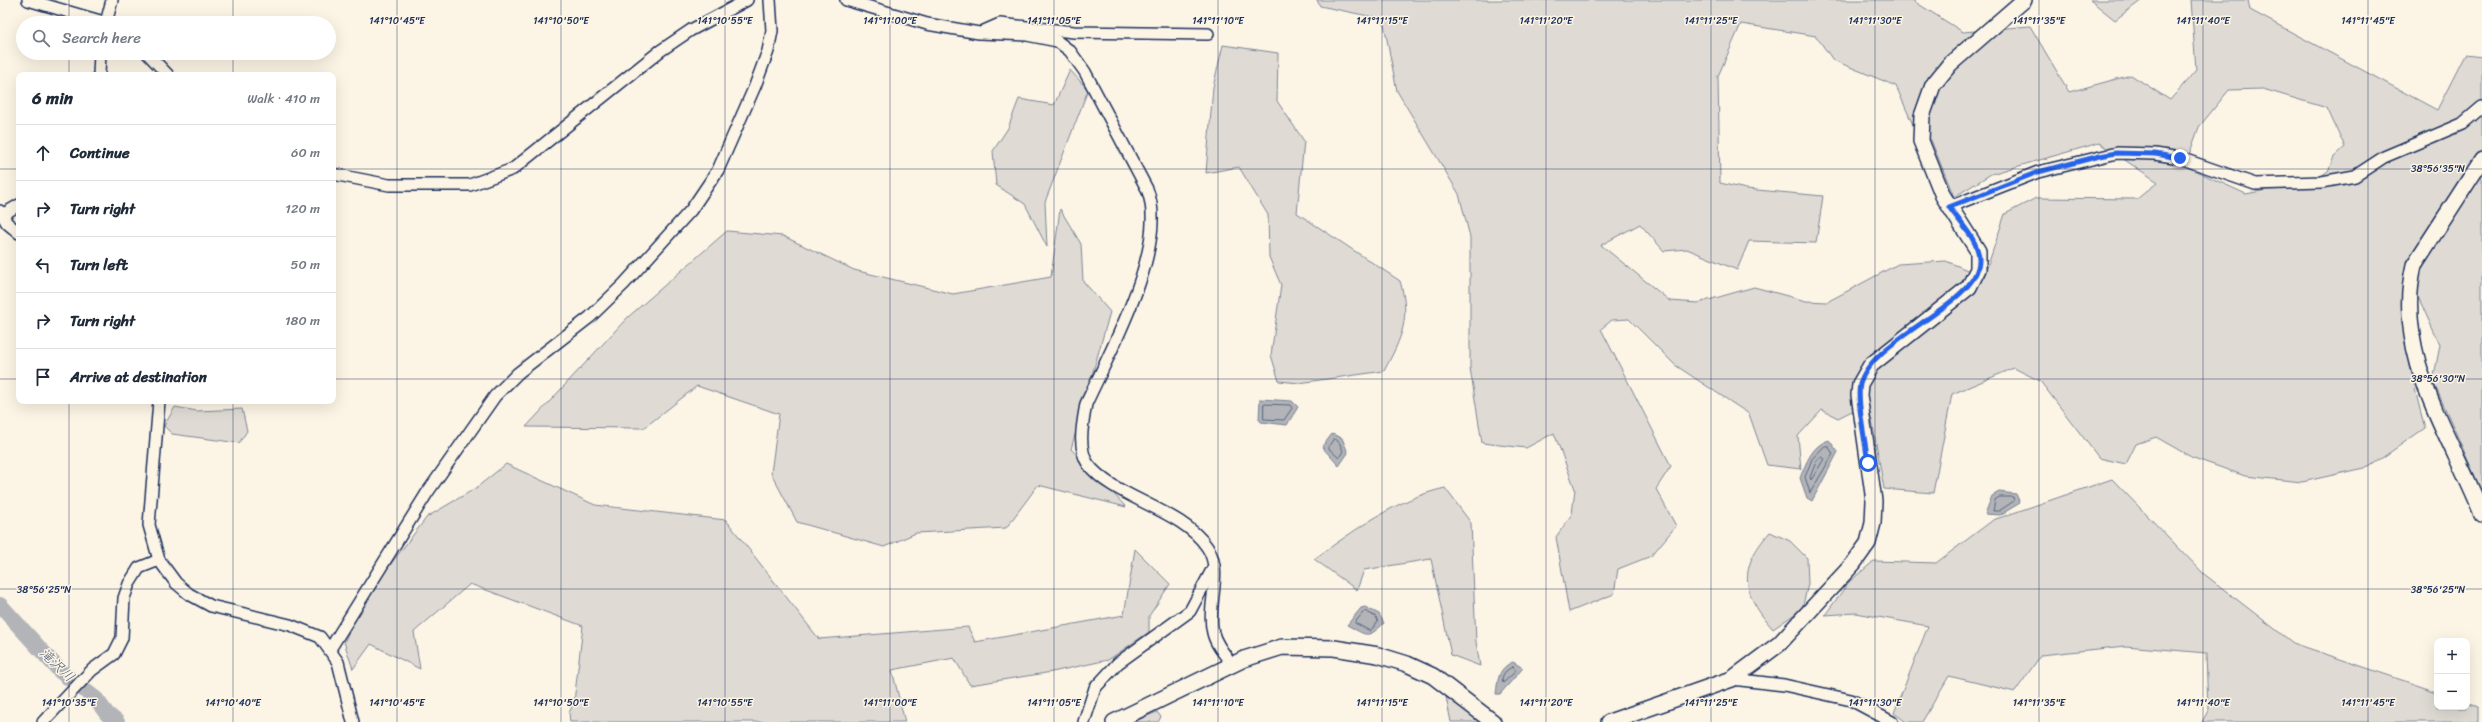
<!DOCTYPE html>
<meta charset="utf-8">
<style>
body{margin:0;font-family:Sriracha,"Klee One",sans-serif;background:#f2f2f3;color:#1f2937}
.controls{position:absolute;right:12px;bottom:12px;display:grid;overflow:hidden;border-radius:8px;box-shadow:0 4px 16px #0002}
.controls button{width:36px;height:36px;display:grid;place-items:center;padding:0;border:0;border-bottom:1px solid #e0e1e3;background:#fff;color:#1f2937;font:20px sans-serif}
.stop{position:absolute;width:12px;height:12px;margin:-9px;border:3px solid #2563eb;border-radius:50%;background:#fff}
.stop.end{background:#2563eb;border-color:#fff;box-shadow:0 1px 4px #0008}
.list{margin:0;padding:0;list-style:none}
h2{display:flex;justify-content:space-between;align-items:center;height:52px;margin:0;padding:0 16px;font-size:17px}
h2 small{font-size:13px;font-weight:400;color:#747a83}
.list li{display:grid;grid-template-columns:26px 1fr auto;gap:12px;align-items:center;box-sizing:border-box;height:56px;padding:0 16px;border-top:1px solid #e0e1e3}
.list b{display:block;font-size:15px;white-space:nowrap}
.list em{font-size:13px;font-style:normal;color:#747a83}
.icon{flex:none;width:22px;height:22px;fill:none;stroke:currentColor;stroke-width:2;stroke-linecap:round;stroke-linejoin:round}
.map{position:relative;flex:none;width:2482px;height:722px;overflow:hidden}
.search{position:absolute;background:#fff;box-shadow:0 4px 16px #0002;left:16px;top:16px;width:320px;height:44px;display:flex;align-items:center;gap:10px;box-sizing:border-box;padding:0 14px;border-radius:22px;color:#747a83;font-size:15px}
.panel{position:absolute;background:#fff;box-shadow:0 4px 16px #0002;left:16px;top:72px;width:320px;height:332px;border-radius:8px}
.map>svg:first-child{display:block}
.green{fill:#dfdbd4;stroke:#7d8599;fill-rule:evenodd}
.water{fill:#b2b4b8;stroke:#767f94}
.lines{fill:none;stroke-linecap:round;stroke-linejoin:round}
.shore{stroke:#576482;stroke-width:1}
.river{stroke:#b2b4b8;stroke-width:16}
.street-casing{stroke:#1b2f5e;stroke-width:14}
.secondary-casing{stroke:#1b2f5e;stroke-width:18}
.street{stroke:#fcf5e5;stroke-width:11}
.secondary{stroke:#fcf5e5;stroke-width:15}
.route{stroke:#2563eb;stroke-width:5}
.ticks{fill:none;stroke:#1b2f5e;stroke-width:1;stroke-opacity:0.45}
.labels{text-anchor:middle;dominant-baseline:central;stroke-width:3;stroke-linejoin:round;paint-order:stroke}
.water-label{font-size:14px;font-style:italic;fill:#485779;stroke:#fcf5e5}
.ticks-label{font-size:10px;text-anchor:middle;fill:#1b2f5e;stroke:#fcf5e5;stroke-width:3;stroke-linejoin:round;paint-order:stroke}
</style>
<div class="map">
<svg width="2482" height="722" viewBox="0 0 2482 722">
<rect width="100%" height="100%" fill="#fcf5e5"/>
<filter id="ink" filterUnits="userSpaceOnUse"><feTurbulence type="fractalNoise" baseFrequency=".025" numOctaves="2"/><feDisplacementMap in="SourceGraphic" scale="8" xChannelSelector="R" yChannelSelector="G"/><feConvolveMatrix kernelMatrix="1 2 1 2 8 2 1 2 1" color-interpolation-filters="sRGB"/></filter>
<g filter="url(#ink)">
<!-- green -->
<g class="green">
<path d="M1317 0H1912L1963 32 2030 26 2069 92 2131 75 2170 100 2196 70 2191 0H2248L2250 10 2437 110 2465 55 2482 57V492L2433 381 2440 345 2419 299H2403C2404 344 2413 385 2425 428L2369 467 2302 482 2245 476 2191 457 2156 437 2136 444 2126 464 2099 458 2040 381 2014 368 1952 394 1933 493 1884 489 1872 420 1856 409 1838 418 1822 410 1798 436 1801 469 1767 465 1749 414 1675 365 1629 319 1612 320 1601 329 1671 466 1656 489 1676 526 1651 556 1618 569 1614 594 1569 612 1556 537 1572 514 1575 489 1554 433 1526 448 1482 443 1470 368V237L1459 194 1397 91 1383 19 1320 6ZM1741 24 1816 36 1833 60 1896 86 1913 125 1931 140 1954 197 1991 174 2099 143 2158 182 2137 199 2036 198 2005 214 1984 277 1946 261 1898 264 1827 302 1806 301 1754 287 1698 303 1670 301 1601 245 1640 224 1664 251 1687 249 1737 270 1749 241 1816 243 1823 196 1746 189 1720 183 1718 76ZM2263 89 2327 108 2345 147 2334 157 2328 171 2315 180 2246 194 2185 166 2199 127 2229 90Z"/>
<polygon points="2090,0 2142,0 2115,20"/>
<path d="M1223 45 1278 53 1277 101 1304 141 1297 213 1400 281C1411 319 1402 337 1384 371L1299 383 1279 381 1271 355 1281 285 1269 257 1268 215 1239 167 1206 173 1213 87Z"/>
<polygon points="1070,70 1088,90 1045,202 1047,247 1025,204 996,185 993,151 1008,128 1019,99 1054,105"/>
<polygon points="1060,209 1081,244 1083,281 1110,312 1071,449 1126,507 1038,485 1006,528 916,533 884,547 797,522 771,473 779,414 697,386 644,428 526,427 627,318 727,231 783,236 854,270 953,294 1051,277"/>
<polygon points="175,407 197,411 242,409 247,431 239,443 172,434 164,426"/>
<polygon points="506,464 595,505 726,520 819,639 968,627 975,642 1124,615 1135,549 1170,584 1149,616 1149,632 1108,660 1052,672 970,685 954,658 892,670 905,722 570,722 569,713 574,702 583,626 470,584 414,632 420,669 371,644 353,669 344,642 370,591 427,517 476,488"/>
<polygon points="2112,479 2204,574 2293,643 2437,692 2437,707 2467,707 2467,702 2478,706 2478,722 2202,722 2208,711 2206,653 2126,646 2041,655 2015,692 1949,676 1922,722 1906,722 1894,713 1928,626 1856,613 1825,615 1849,582 1874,561 1936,563 1993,520"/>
<path d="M1445 488 1471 523 1476 642 1480 666 1451 655 1431 559 1364 570 1357 590 1314 559C1355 530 1396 499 1445 488Z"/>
<path d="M1770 532 1790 541 1807 558 1808 584 1802 609 1773 629C1742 594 1737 569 1770 532Z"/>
<polygon points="1446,697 1481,722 1451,722"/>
<polygon points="1157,712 1161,717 1158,722 1133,722"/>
</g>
<!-- water -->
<g class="water">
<polygon points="1260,399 1292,401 1298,407 1287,425 1261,422 1259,419"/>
<polygon points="1332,434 1342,438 1348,453 1339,466 1322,447"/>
<path d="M1829 440 1838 452 1812 501 1807 498 1800 478C1806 463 1812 445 1829 440Z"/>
<polygon points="1999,492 2016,494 2020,503 2000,515 1985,514 1992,496"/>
<path d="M1365 607 1379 614 1384 623C1367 640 1366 635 1347 625L1361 608Z"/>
<path d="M1513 662 1523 668 1500 694H1496C1498 679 1498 668 1513 662Z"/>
</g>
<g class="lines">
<!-- shore -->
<g class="shore">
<polygon points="1264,404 1290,405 1292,408 1284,420 1264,419"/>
<polygon points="1334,439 1339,442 1343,451 1339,458 1328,448"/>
<polygon points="1825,446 1828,446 1833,454 1810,493 1805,477 1812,459"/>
<polygon points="1821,457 1824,459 1811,480 1810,477 1816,462"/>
<polygon points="2000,497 2013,497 2014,501 1999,511 1993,511 1995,500"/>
<polygon points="1365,611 1376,617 1378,622 1370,631 1355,623"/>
<path d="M1513 667 1516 671 1503 683C1500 676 1506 669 1513 667Z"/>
</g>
<!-- river -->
<polyline class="river" points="0,605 61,672 96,699 107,714 117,722"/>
<!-- street casing -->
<g class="street-casing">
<g id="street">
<polyline points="28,0 107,23"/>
<path d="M846 0 927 24 979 33 1027 35 1057 41 1070 51 1085 72 1147 189C1170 245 1110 351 1086 404 1083 421 1077 448 1088 464 1113 498 1182 509 1207 547 1224 572 1206 605 1213 633 1216 645 1225 655 1232 664"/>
<polyline points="106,23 112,0"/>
<polyline points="984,31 1000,24 1074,32 1208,34"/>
<polyline points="147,53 168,75"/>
<polyline points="99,75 100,53"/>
<polyline points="333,174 389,185 470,185 513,169 660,51 691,30 747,0"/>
<polyline points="1949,207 2038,172 2117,153 2155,154 2180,158 2255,184 2322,182 2355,176 2384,157 2462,124 2482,107"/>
<polyline points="0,211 7,223 19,233"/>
<polyline points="2,215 19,205"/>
<polyline points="159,401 149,525 159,560 176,583 189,594 211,606 290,625 320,637 338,662 353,722"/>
<polyline points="330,649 427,493 495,396 518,373 590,317 624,284 691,210 718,170 755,86 768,51 772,31 770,0"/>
<polyline points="1732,679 1784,685 1851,700 1892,722"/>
<polyline points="43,722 92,670 114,654 122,638 124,598 129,584 139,568 159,560"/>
<polyline points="1084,722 1095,688 1118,663 1190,611 1213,568"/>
</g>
</g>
<!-- secondary casing -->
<g class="secondary-casing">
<g id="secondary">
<path d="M2482 160 2414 265C2393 355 2450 434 2482 514"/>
<polyline points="1114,722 1244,659 1282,647 1334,648 1378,655 1407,664 1433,676 1493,722"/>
<polyline points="1609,722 1732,679 1779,644 1853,564 1868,543 1873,523 1874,501 1859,395 1860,384 1871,365 1969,287 1978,269 1978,251 1943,196 1921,141 1922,116 1933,85 1950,64 2024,0"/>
</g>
</g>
<!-- street -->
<use href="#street" class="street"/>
<!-- secondary -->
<use href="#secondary" class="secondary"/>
</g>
</g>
<g class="lines" filter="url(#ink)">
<!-- route -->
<path class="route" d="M1868 463C1866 444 1856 401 1860 384 1872 337 1981 304 1979 259 1979 241 1959 221 1949 207L2038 172 2100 156 2116 153 2155 154 2180 158"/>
</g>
<!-- ticks -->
<path class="ticks" d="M69 0V23M233 0V23M397 0V722M561 0V722M725 0V722M890 0V722M1054 0V722M1218 0V722M1382 0V722M1546 0V722M1711 0V722M1875 0V722M2039 0V722M2203 0V722M2368 0V722M69 53V75M233 53V75M0 169H19M333 169H2482M0 379H19M333 379H2482M69 401V722M233 401V722M0 589H2482"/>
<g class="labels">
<!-- water labels -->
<g class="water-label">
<text transform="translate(57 665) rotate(44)">滝沢川</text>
</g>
</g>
<g class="ticks-label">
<text x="397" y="24">141°10'45"E</text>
<text x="561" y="24">141°10'50"E</text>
<text x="725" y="24">141°10'55"E</text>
<text x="890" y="24">141°11'00"E</text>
<text x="1054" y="24">141°11'05"E</text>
<text x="1218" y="24">141°11'10"E</text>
<text x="1382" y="24">141°11'15"E</text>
<text x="1546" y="24">141°11'20"E</text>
<text x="1711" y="24">141°11'25"E</text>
<text x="1875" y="24">141°11'30"E</text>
<text x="2039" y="24">141°11'35"E</text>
<text x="2203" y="24">141°11'40"E</text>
<text x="2368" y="24">141°11'45"E</text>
<text x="2438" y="172">38°56'35"N</text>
<text x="2438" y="382">38°56'30"N</text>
<text x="44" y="593">38°56'25"N</text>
<text x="2438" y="593">38°56'25"N</text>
<text x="69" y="706">141°10'35"E</text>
<text x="233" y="706">141°10'40"E</text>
<text x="397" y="706">141°10'45"E</text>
<text x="561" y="706">141°10'50"E</text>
<text x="725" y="706">141°10'55"E</text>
<text x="890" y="706">141°11'00"E</text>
<text x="1054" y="706">141°11'05"E</text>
<text x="1218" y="706">141°11'10"E</text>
<text x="1382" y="706">141°11'15"E</text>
<text x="1546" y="706">141°11'20"E</text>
<text x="1711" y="706">141°11'25"E</text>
<text x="1875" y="706">141°11'30"E</text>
<text x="2039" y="706">141°11'35"E</text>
<text x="2203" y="706">141°11'40"E</text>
<text x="2368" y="706">141°11'45"E</text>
</g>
</svg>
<div class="controls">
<button>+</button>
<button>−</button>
</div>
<div class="stop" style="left:1868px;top:463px"></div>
<div class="stop end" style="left:2180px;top:158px"></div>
<div class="search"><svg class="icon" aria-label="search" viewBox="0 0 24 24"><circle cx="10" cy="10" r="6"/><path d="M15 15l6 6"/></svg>Search here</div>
<section class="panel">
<h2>6 min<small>Walk · 410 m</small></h2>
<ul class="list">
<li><svg class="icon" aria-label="ahead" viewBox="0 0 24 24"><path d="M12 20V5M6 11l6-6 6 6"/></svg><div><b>Continue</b></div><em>60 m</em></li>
<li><svg class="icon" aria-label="right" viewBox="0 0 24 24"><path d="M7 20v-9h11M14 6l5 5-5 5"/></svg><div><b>Turn right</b></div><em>120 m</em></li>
<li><svg class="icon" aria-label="left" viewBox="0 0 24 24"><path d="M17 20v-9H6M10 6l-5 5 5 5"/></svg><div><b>Turn left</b></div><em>50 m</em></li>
<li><svg class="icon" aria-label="right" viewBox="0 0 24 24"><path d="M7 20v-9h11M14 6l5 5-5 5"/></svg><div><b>Turn right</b></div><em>180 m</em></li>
<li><svg class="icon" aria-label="arrive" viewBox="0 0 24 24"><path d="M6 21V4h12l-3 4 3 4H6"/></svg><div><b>Arrive at destination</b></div></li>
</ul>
</section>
</div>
